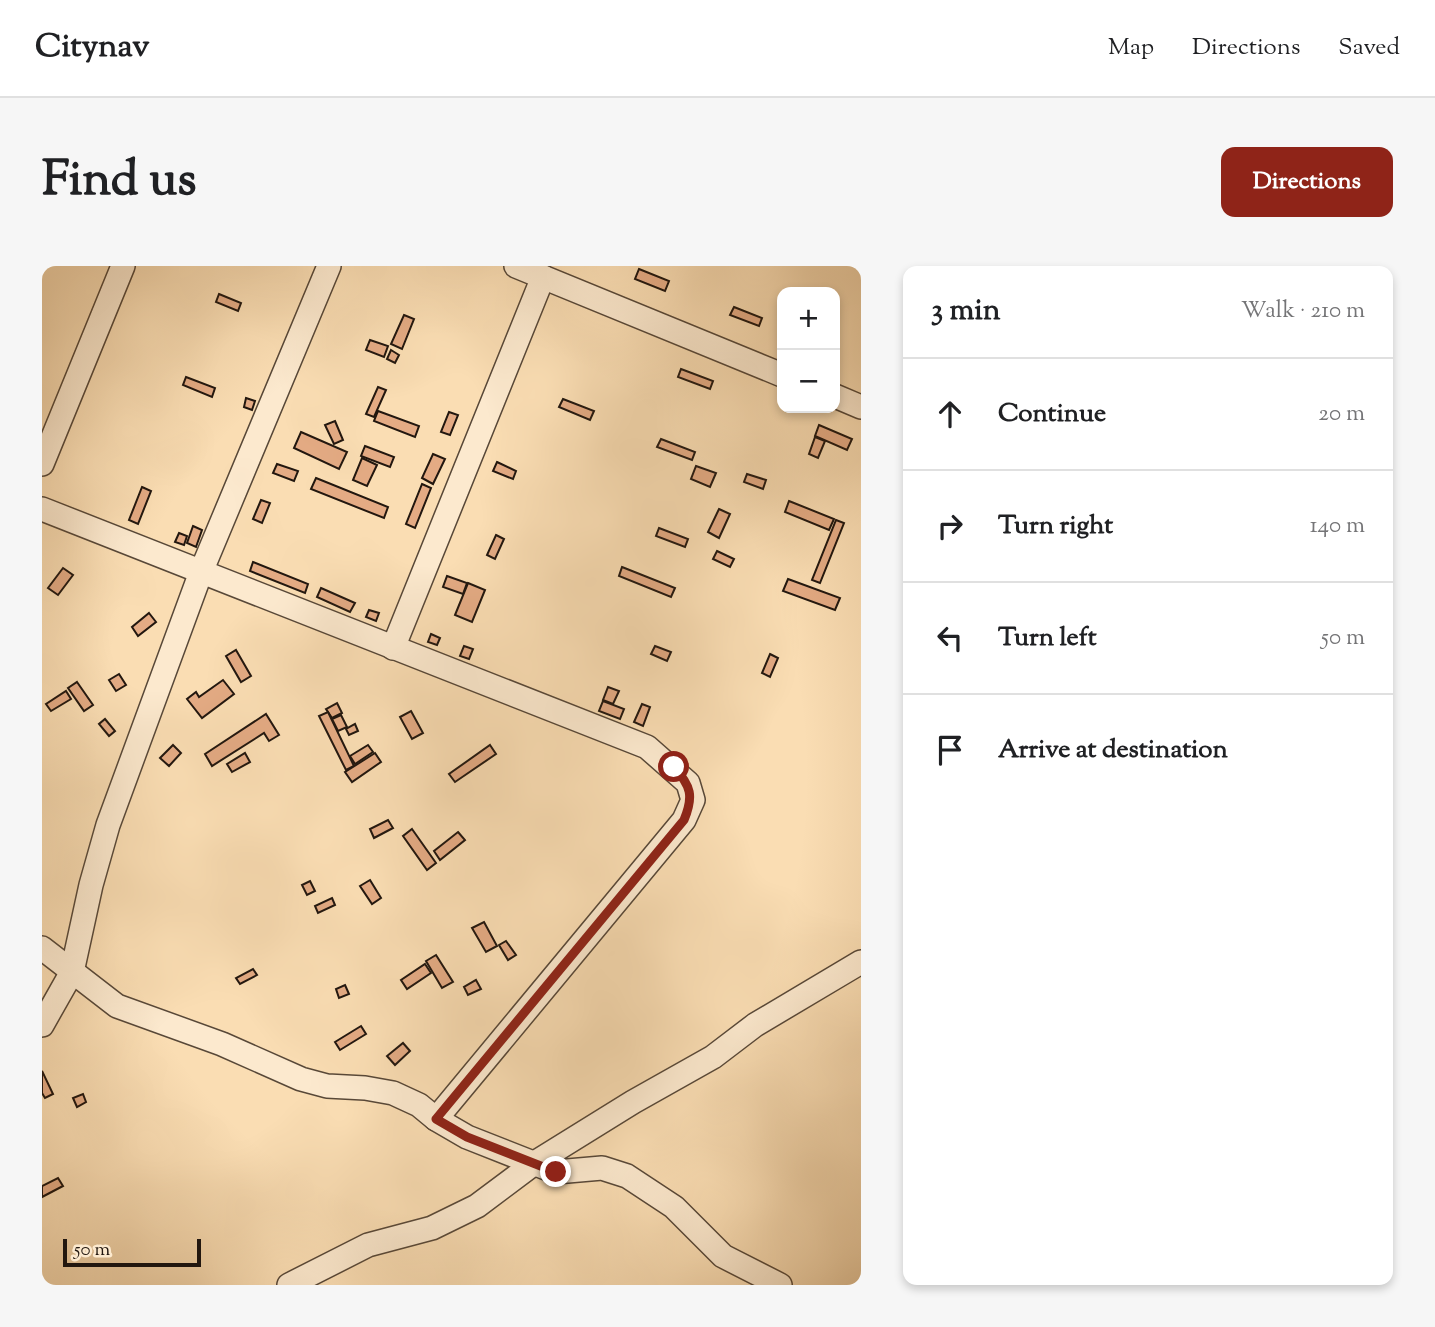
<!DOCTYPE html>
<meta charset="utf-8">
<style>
body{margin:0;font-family:"Sorts Mill Goudy",serif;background:#f6f6f6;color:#202124}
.controls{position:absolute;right:21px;top:21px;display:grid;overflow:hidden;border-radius:14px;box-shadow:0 4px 10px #0003}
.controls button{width:63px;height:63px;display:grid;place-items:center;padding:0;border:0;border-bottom:2px solid #e0e0e0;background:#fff;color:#202124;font:35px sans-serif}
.scale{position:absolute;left:21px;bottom:18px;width:138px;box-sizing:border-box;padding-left:7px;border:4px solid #22170f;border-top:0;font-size:19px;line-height:24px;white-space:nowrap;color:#22170f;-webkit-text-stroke:5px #fce9ce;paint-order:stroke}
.stop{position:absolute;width:21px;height:21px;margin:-16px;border:5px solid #8f2418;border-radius:50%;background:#fff}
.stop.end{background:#8f2418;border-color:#fff;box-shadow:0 2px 7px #0008}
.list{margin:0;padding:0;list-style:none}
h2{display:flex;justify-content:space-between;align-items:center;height:91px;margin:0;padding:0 28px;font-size:30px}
h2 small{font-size:23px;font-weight:400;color:#757577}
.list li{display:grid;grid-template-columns:46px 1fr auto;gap:21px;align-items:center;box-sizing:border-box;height:112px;padding:0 28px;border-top:2px solid #e0e0e0}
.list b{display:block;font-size:26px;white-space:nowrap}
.list em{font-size:23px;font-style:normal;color:#757577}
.icon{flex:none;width:38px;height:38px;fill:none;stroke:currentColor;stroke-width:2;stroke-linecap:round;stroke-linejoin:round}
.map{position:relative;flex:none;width:819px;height:1019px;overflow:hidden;border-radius:14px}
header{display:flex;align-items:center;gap:42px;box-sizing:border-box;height:98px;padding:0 35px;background:#fff;border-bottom:2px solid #e0e0e0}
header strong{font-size:33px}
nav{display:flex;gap:38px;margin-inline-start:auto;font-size:24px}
.intro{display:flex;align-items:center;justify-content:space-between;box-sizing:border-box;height:168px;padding:0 42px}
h1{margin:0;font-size:49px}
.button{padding:18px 32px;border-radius:14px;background:#8f2418;color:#fff;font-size:24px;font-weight:700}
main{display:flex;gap:42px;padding:0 42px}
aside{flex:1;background:#fff;border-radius:14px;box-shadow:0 4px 10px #0003}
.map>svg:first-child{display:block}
.building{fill:#e4ab84;stroke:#22170f;stroke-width:2}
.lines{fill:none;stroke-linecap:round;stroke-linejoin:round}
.minor-casing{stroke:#584838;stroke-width:26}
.minor{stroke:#fce9ce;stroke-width:23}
.route{stroke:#8f2418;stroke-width:9}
</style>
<header>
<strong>Citynav</strong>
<nav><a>Map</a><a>Directions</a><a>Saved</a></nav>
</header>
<div class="intro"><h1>Find us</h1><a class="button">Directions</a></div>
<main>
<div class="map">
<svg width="819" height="1019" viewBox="0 0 819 1019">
<rect width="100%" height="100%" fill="#faddb3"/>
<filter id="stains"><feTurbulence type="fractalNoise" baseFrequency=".00286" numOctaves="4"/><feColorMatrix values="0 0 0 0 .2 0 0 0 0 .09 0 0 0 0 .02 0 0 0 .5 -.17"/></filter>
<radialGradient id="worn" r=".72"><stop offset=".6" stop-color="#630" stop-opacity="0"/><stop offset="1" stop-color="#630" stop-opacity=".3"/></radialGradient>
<!-- building -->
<g class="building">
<polygon points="597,3 627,15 623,25 593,13"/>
<polygon points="177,28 199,37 196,45 174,36"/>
<polygon points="692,41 720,52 717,60 688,49"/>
<polygon points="362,49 372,53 360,83 349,78"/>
<polygon points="328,74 346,80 342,91 324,84"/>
<polygon points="349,84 357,89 353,97 345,93"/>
<polygon points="639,103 671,115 668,123 636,111"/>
<polygon points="144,111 173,122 170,131 141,119"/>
<polygon points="336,121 344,124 332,151 324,148"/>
<polygon points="204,132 213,135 210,144 202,141"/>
<polygon points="521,133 552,145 548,154 517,141"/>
<polygon points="336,145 377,160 373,171 332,155"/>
<polygon points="407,146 416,149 408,169 399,166"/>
<polygon points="293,155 301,174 292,178 283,159"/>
<polygon points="777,159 810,173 805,184 773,170"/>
<polygon points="259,166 305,186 297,203 252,182"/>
<polygon points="773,171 783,175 776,192 767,188"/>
<polygon points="619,173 653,186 650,194 615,181"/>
<polygon points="323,180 352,191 348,201 319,190"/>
<polygon points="391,188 403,193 391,218 380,212"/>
<polygon points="320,192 335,199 325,220 311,214"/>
<polygon points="455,196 474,205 471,213 451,205"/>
<polygon points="235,198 256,205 252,215 231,207"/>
<polygon points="654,200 674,207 668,221 649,213"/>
<polygon points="705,208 724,214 721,223 702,216"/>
<polygon points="274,212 346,241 342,252 269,223"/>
<polygon points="380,218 389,222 373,262 364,258"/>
<polygon points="100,221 109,225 96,258 87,254"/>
<polygon points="219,234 228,237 220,257 211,253"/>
<polygon points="747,235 792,253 787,264 743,246"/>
<polygon points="677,243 688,248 677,272 666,266"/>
<polygon points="794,254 802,257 778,317 770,314"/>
<polygon points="151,260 160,264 154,281 145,277"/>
<polygon points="617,262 646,273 643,281 614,270"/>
<polygon points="137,267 145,270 142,279 133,276"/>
<polygon points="454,269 462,273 453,293 445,289"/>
<polygon points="675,285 692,293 688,301 671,293"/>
<polygon points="211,296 266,318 263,327 208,305"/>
<polygon points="580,301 633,322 629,331 577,310"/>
<polygon points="21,302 31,309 16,329 6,322"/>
<polygon points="405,310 425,317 421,328 401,321"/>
<polygon points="746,313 798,332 793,344 741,325"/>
<polygon points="426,317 443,324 430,356 413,349"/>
<polygon points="279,322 313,337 308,346 275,331"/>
<polygon points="327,344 337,347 334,355 324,351"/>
<polygon points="107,347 114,356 96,370 90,361"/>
<polygon points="389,368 398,372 395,379 386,376"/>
<polygon points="422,380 431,383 427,393 418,390"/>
<polygon points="613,380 629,386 625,395 609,388"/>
<polygon points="194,384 209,410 199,416 184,390"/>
<polygon points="728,388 736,392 728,411 720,407"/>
<polygon points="77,408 84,419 74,425 67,414"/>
<polygon points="181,414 192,428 160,452 145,433 154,426 157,431"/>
<polygon points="35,416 51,439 42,445 26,422"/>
<polygon points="566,421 577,425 571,438 561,434"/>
<polygon points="24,425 29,433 9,445 4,438"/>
<polygon points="561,435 582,443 578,453 557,445"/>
<polygon points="295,437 300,447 290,452 284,443"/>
<polygon points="600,438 608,441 601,460 592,456"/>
<polygon points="369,445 381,467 370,473 358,451"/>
<polygon points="286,446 312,500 304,504 277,450"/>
<polygon points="224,448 237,469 227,475 222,467 170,500 163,488"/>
<polygon points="299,449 305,461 296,465 290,453"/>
<polygon points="63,453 73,465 67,470 57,458"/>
<polygon points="313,458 316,465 307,469 304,463"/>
<polygon points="131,479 139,487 127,500 118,492"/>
<polygon points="326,479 331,486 313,498 308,490"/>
<polygon points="448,479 454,488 413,516 407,508"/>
<polygon points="203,487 208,496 190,506 185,498"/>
<polygon points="333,487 339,496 310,516 303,506"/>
<polygon points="346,554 351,562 332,572 328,563"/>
<polygon points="370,563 394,597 385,604 361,570"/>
<polygon points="416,566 423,574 398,594 392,585"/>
<polygon points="328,614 339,632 330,638 318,620"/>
<polygon points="268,615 273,625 265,629 260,619"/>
<polygon points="290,632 293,639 276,647 273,640"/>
<polygon points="442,656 455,680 444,686 430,662"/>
<polygon points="464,675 474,689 466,694 457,679"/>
<polygon points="394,689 411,716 400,722 384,695"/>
<polygon points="383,698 389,707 365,723 359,714"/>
<polygon points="211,703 215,709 198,718 194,712"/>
<polygon points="434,714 439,723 426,729 422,721"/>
<polygon points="303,719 307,728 297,732 294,723"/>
<polygon points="319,760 324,768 298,784 293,776"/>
<polygon points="361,777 368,785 353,799 345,790"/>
<polygon points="0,805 11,828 3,832 0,827"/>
<polygon points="41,828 44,836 35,841 31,832"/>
<polygon points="16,912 21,920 0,931 0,920"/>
</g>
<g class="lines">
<!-- minor casing -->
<g class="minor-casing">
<g id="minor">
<polyline points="474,0 740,109"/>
<polyline points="793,130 819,141"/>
<polyline points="0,198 81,0"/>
<polyline points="0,243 605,481 646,517 651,534 642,554 394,853"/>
<polyline points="351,382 501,11"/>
<polyline points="0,682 75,740 180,778 259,813 285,820 323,822 351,827 377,839 394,853 425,871 514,906 560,902 585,910 632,941 681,990 738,1019"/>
<polyline points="0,759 30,706 49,619 66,559 159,306 287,0"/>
<polyline points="247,1019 326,979 390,962 435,940 491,898 591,836 671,791 713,759 819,696"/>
</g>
</g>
<!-- minor -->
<use href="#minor" class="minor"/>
</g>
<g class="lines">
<!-- route -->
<path class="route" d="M514 906 425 871 394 853 642 554C652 530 649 520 632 501"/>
</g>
<rect width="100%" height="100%" filter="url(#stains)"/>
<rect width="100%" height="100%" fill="url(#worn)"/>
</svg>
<div class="controls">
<button>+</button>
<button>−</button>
</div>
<div class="scale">50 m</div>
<div class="stop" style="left:632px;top:501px"></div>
<div class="stop end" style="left:514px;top:906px"></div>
</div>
<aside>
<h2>3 min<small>Walk · 210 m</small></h2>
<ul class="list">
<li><svg class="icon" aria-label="ahead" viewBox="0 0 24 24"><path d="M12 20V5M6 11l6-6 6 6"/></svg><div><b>Continue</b></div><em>20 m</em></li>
<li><svg class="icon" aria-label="right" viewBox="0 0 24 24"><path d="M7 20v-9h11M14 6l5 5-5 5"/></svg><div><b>Turn right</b></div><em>140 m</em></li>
<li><svg class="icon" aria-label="left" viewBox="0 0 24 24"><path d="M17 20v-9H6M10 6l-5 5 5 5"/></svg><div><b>Turn left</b></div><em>50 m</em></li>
<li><svg class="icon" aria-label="arrive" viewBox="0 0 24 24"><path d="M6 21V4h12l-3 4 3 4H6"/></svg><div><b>Arrive at destination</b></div></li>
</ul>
</aside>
</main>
